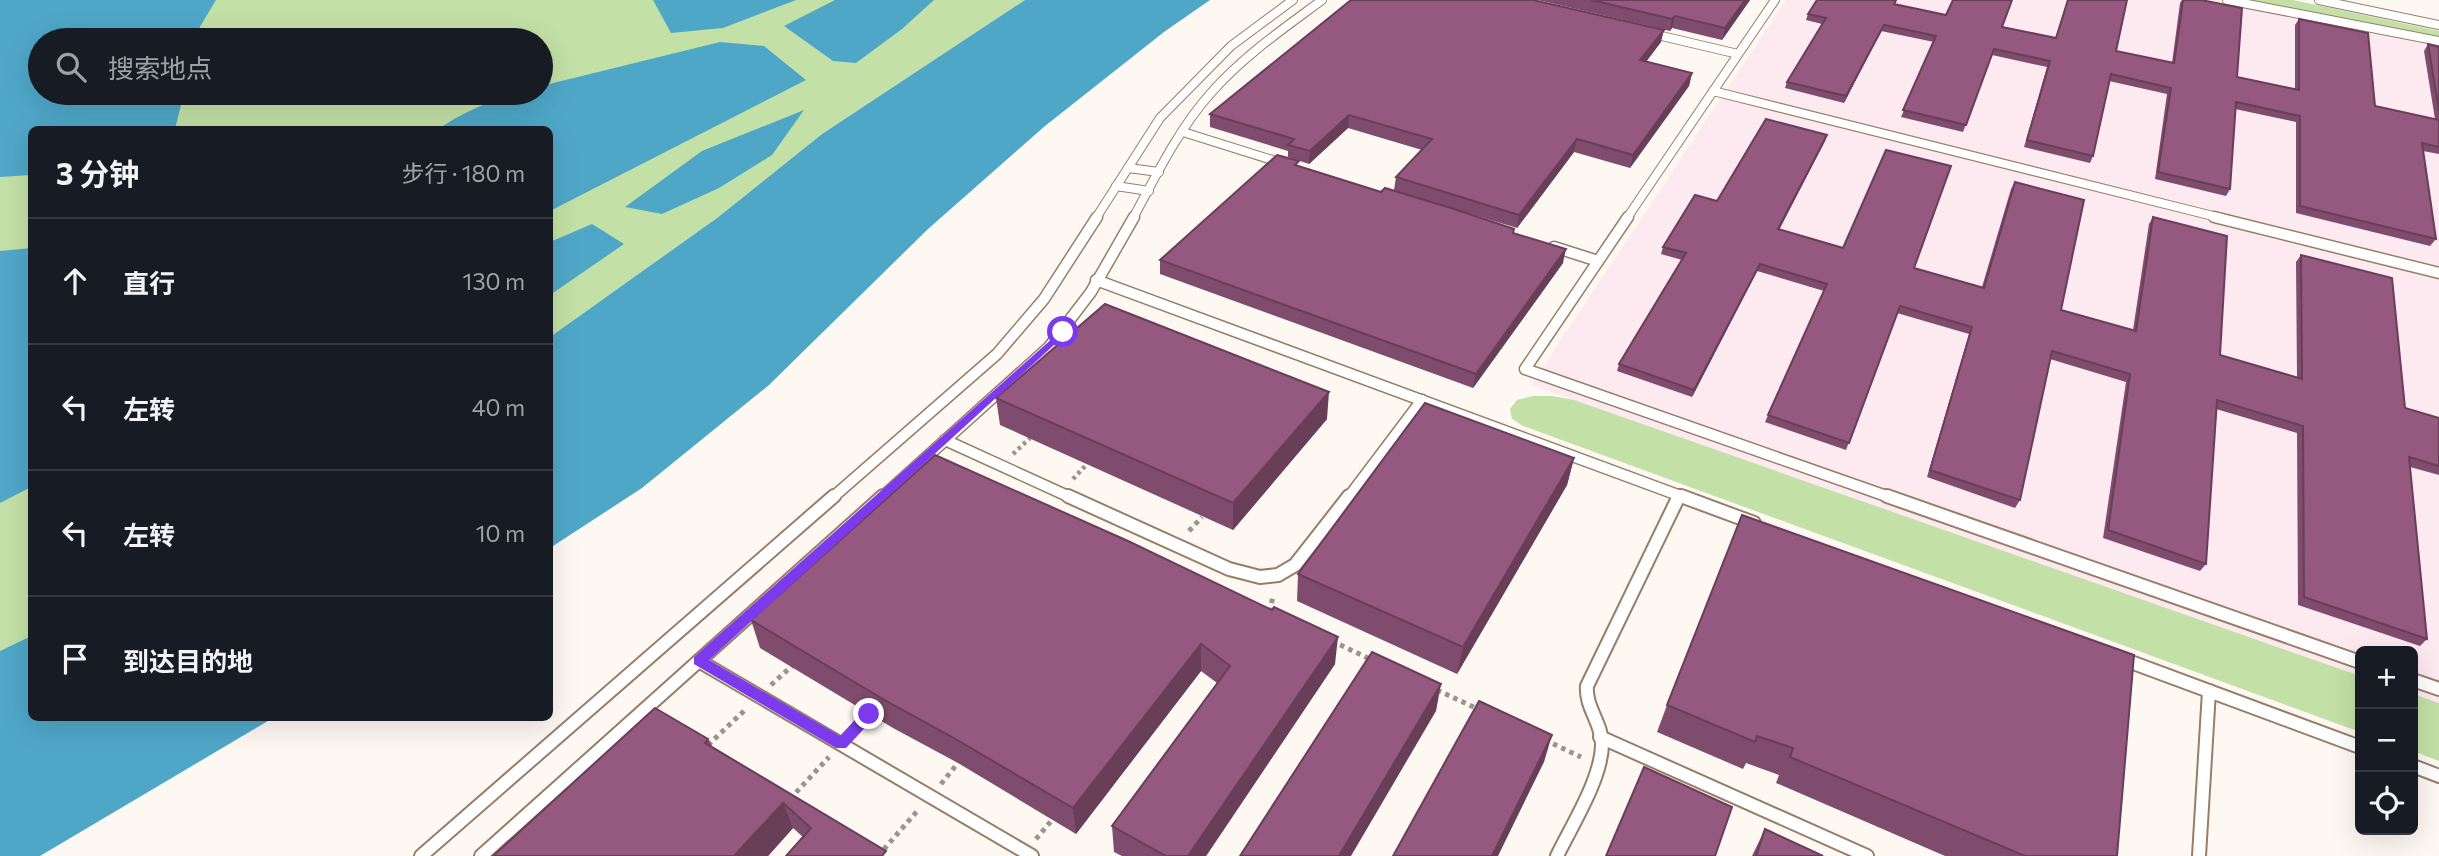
<!DOCTYPE html>
<html lang="zh">
<meta charset="utf-8">
<style>
body{margin:0;font-family:Commissioner,"Noto Sans SC",sans-serif;background:#20242c;color:#f1f3f6}
.controls{position:absolute;right:21px;bottom:21px;display:grid;overflow:hidden;border-radius:10px;box-shadow:0 7px 28px #0002}
.controls button{width:63px;height:63px;display:grid;place-items:center;padding:0;border:0;border-bottom:2px solid #363941;background:#171b24;color:#f1f3f6;font:35px sans-serif}
.stop{position:absolute;width:21px;height:21px;margin:-16px;border:5px solid #7c3aed;border-radius:50%;background:#fff}
.stop.end{background:#7c3aed;border-color:#fff;box-shadow:0 2px 7px #0008}
.list{margin:0;padding:0;list-style:none}
h2{display:flex;justify-content:space-between;align-items:center;height:91px;margin:0;padding:0 28px;font-size:30px}
h2 small{font-size:23px;font-weight:400;color:#9ea1a6}
.list li{display:grid;grid-template-columns:46px 1fr auto;gap:21px;align-items:center;box-sizing:border-box;height:126px;padding:0 28px;border-top:2px solid #363941}
.list b{display:block;font-size:26px;white-space:nowrap}
.list em{font-size:23px;font-style:normal;color:#9ea1a6}
.icon{flex:none;width:38px;height:38px;fill:none;stroke:currentColor;stroke-width:2;stroke-linecap:round;stroke-linejoin:round}
.map{position:relative;flex:none;width:2439px;height:856px;overflow:hidden}
.search{position:absolute;background:#171b24;box-shadow:0 7px 28px #0002;left:28px;top:28px;width:525px;height:77px;display:flex;align-items:center;gap:18px;box-sizing:border-box;padding:0 24px;border-radius:38px;color:#9ea1a6;font-size:26px}
.panel{position:absolute;background:#171b24;box-shadow:0 7px 28px #0002;left:28px;top:126px;width:525px;height:595px;border-radius:10px}
.map>svg:first-child{display:block}
.medical{fill:#fde9f0}
.green{fill:#c3e1a6;fill-rule:evenodd}
.water{fill:#4fa7c8}
.lines{fill:none;stroke-linecap:round;stroke-linejoin:round}
.lane-far2-casing{stroke:#987e66;stroke-width:10}
.lane-far1-casing{stroke:#987e66;stroke-width:13}
.lane-casing{stroke:#987e66;stroke-width:16}
.path-far1{stroke:#9c948c;stroke-width:4.5;stroke-dasharray:3.5 3.5;stroke-linecap:butt}
.path{stroke:#9c948c;stroke-width:5;stroke-dasharray:4.5 4.5;stroke-linecap:butt}
.lane-far2{stroke:#fff;stroke-width:8}
.lane-far1{stroke:#fff;stroke-width:10}
.lane{stroke:#fff;stroke-width:12}
.wall{fill:#804c6d}
.shaded-wall{fill:#683e59}
.building{fill:#95587f;stroke:#683e59;stroke-width:2}
.route{fill:#7c3aed}
</style>
<div class="map">
<svg width="2439" height="856" viewBox="0 0 2439 856">
<rect width="100%" height="100%" fill="#fef8f3"/>
<!-- medical -->
<polygon class="medical" points="1786,0 2247,0 2439,37 2439,703 2413,694 2413,651 2360,651 2360,676 1531,385"/>
<!-- green -->
<g class="green">
<path d="M0 0H1025L822 134 717 218 550 337V130H32L31 636 0 651ZM40 40H541V93H40Z"/>
<polygon points="2247,0 2293,0 2439,31 2439,37"/>
<polygon points="1533,396 1552,396 1574,400 2360,676 2360,732 1523,426 1512,419 1510,409 1517,400"/>
<polygon points="2413,694 2439,703 2439,761 2413,751"/>
</g>
<!-- water -->
<g class="water">
<polygon points="0,0 216,0 192,40 40,40 40,93 184,93 175,129 32,130 31,175 0,177"/>
<polygon points="653,0 796,0 723,28 671,33"/>
<polygon points="835,0 934,0 902,29 856,63 833,61 784,26"/>
<polygon points="1025,0 1210,0 1164,32 1045,126 928,229 769,385 642,488 550,548 550,337 717,218 822,134"/>
<path d="M720 42 764 46 806 80 550 211V130L438 129C469 109 504 93 541 93V86Z"/>
<polygon points="804,110 772,155 719,188 662,214 625,207 702,151"/>
<polygon points="592,224 624,244 550,295 550,242"/>
<polygon points="31,248 31,487 0,503 0,251"/>
<polygon points="31,636 32,718 273,718 40,856 0,856 0,651"/>
</g>
<g class="lines">
<!-- lane-far2 casing -->
<g class="lane-far2-casing">
<g id="lane-far2">
<polyline points="2227,0 2439,41"/>
<polyline points="2319,0 2439,25"/>
<polyline points="1649,33 1738,54"/>
<polyline points="1713,91 2221,218"/>
<polyline points="1183,132 1285,164"/>
<polyline points="1128,168 1159,172"/>
<polyline points="1116,186 1149,191"/>
<polyline points="1096,218 1160,118 1231,46 1293,0"/>
<path d="M1133 218C1156 176 1178 130 1210 94 1242 57 1283 29 1322 0"/>
<polyline points="1627,218 1775,0"/>
</g>
</g>
<!-- lane-far1 casing -->
<g class="lane-far1-casing">
<g id="lane-far1">
<polyline points="1628,217 1525,369 1892,498"/>
<polyline points="2214,217 2439,273"/>
<polyline points="1554,247 1598,261"/>
<polyline points="1096,280 1686,498"/>
<polyline points="945,440 1072,498"/>
<polyline points="832,498 997,354 1044,299 1097,217"/>
<polyline points="881,498 1049,347 1091,292 1134,217"/>
<polyline points="1348,498 1422,400"/>
<polyline points="1678,498 1679,495"/>
</g>
</g>
<!-- lane casing -->
<g class="lane-casing">
<g id="lane">
<polyline points="1068,496 1229,569 1260,577 1278,575 1295,565 1349,496"/>
<polyline points="1681,496 1754,523"/>
<polyline points="1887,496 2360,662"/>
<polyline points="2120,658 2360,747"/>
<polyline points="699,661 1032,856"/>
<polyline points="2413,680 2439,689"/>
<polyline points="1600,737 1867,856"/>
<polyline points="2413,766 2439,776"/>
<polyline points="421,856 834,496"/>
<polyline points="481,856 883,496"/>
<path d="M1557 856C1572 825 1602 778 1602 744 1602 723 1585 707 1587 686L1679 496"/>
<polyline points="2199,856 2209,691"/>
</g>
</g>
<!-- path-far1 -->
<g class="path-far1">
<polyline points="1013,454 1030,438"/>
<polyline points="1073,479 1087,464"/>
</g>
<!-- path -->
<g class="path">
<polyline points="1189,531 1202,517"/>
<polyline points="1270,612 1273,595"/>
<polyline points="1332,641 1372,660"/>
<polyline points="771,685 792,666"/>
<polyline points="1437,690 1480,710"/>
<polyline points="854,730 869,714"/>
<polyline points="1545,740 1581,757"/>
<polyline points="708,745 745,710"/>
<polyline points="941,784 958,763"/>
<polyline points="790,799 829,757"/>
<polyline points="1036,839 1052,820"/>
<polyline points="878,856 919,809"/>
</g>
<!-- lane-far2 -->
<use href="#lane-far2" class="lane-far2"/>
<!-- lane-far1 -->
<use href="#lane-far1" class="lane-far1"/>
<!-- lane -->
<use href="#lane" class="lane"/>
</g>
<!-- wall -->
<g class="wall">
<polygon points="1538,0 1750,0 1722,40 1672,28 1670,31"/>
<polygon points="1817,0 1897,0 1895,4 2056,38 2067,0 2127,0 2116,51 2172,63 2180,3 2182,0 2201,0 2237,77 2295,89 2295,25 2299,19 2375,106 2435,119 2424,51 2428,44 2439,47 2439,154 2423,151 2436,239 2430,246 2296,213 2296,122 2235,109 2230,189 2226,196 2155,179 2167,94 2109,81 2093,156 2090,163 2024,147 2047,67 1992,55 1963,132 1901,117 1934,42 1881,31 1844,103 1785,88 1787,82 1822,24 1806,20 1808,14"/>
<polygon points="1661,42 1646,62 1692,73 1689,86 1630,168 1574,152 1517,228 1464,212 1514,229 1513,233 1563,263 1473,388 1160,274 1160,260 1298,166 1381,192 1394,190 1396,177 1422,150 1348,128 1309,164 1288,157 1288,151 1210,127 1210,114"/>
<polygon points="1825,141 1779,229 1982,287 2011,189 2015,182 2061,310 2133,330 2149,224 2153,217 2220,355 2297,377 2296,262 2301,255 2405,408 2439,418 2439,475 2410,467 2427,639 2420,646 2298,605 2297,433 2216,409 2206,564 2200,571 2103,538 2126,382 2050,359 2020,500 2015,508 1927,477 1969,334 1897,313 1846,450 1765,422 1824,291 1757,271 1692,397 1617,371 1619,364 1682,260 1661,254 1663,247 1717,201"/>
<polygon points="996,398 1327,419 1233,530 1000,425"/>
<polygon points="1574,458 1567,485 1457,674 1297,601 1298,574"/>
<polygon points="1272,610 1335,664 1206,856 1122,856 1114,852 1112,826 1217,683 1201,671 1076,834 958,763 893,728 760,648 751,620"/>
<polygon points="1667,705 2117,856 1945,856 1776,783 1779,775 1746,763 1743,769 1657,732"/>
<polygon points="708,739 712,746 886,851 803,837 793,828 768,856 493,856"/>
<polygon points="1765,829 1823,856 1752,856"/>
</g>
<!-- shaded-wall -->
<g class="shaded-wall">
<polygon points="1745,0 1750,0 1722,40 1725,28"/>
<polygon points="1675,16 1672,28 1670,31 1672,19"/>
<polygon points="1884,25 1881,31 1844,103 1846,96"/>
<polygon points="1664,30 1661,42 1637,73 1640,60"/>
<polygon points="1692,73 1689,86 1630,168 1633,155"/>
<polygon points="1349,115 1348,128 1309,164 1310,151"/>
<polygon points="1827,135 1825,141 1776,236 1778,229"/>
<polygon points="1577,139 1574,152 1517,228 1519,215"/>
<polygon points="1566,249 1563,263 1473,388 1476,374"/>
<polygon points="1760,264 1757,271 1692,397 1694,390"/>
<polygon points="1329,392 1327,419 1233,530 1233,503"/>
<polygon points="1574,458 1567,485 1457,674 1463,647"/>
<polygon points="1338,637 1335,664 1206,856 1188,856"/>
<polygon points="1201,644 1201,671 1076,834 1073,808"/>
<polygon points="1441,684 1436,711 1351,856 1339,856"/>
<polygon points="1552,735 1544,762 1498,856 1492,856"/>
<polygon points="783,803 793,828 768,856 734,856"/>
</g>
<!-- building -->
<g class="building">
<polygon points="1351,0 1533,0 1664,30 1640,60 1692,73 1633,155 1577,139 1519,215 1396,177 1432,139 1349,115 1310,151 1288,145 1294,139 1210,114"/>
<polygon points="1591,0 1745,0 1725,28 1675,16 1672,19"/>
<polygon points="1817,0 1896,0 1894,4 1946,15 1953,0 2012,0 2002,27 2056,38 2068,0 2127,0 2116,51 2174,63 2183,0 2201,0 2242,8 2237,77 2299,90 2299,19 2368,33 2375,106 2439,120 2439,147 2422,143 2436,239 2300,206 2300,116 2236,102 2230,189 2158,172 2171,88 2111,74 2093,156 2027,140 2050,61 1994,49 1966,125 1903,110 1936,36 1884,25 1846,96 1787,82 1826,18 1808,14"/>
<polygon points="2428,44 2439,47 2439,111"/>
<polygon points="1766,119 1827,135 1778,229 1843,248 1886,150 1951,166 1914,268 1984,288 2015,182 2084,200 2061,310 2136,331 2153,217 2227,236 2220,355 2302,379 2301,255 2392,278 2405,408 2439,418 2439,466 2409,457 2427,639 2304,597 2303,426 2217,400 2206,564 2108,530 2130,374 2052,351 2020,500 1930,470 1972,327 1900,306 1849,443 1768,415 1827,284 1760,264 1694,390 1619,364 1686,253 1663,247 1695,195 1717,201"/>
<polygon points="1277,155 1299,161 1295,165 1381,192 1385,188 1451,208 1514,229 1513,233 1566,249 1476,374 1160,260"/>
<polygon points="1105,304 1329,392 1233,503 996,398"/>
<polygon points="1425,403 1574,458 1463,647 1298,574"/>
<polygon points="935,455 1128,541 1272,610 1274,607 1338,637 1188,856 1166,856 1112,826 1230,666 1201,644 1073,808 952,737 886,701 751,620"/>
<polygon points="1742,515 2134,655 2117,856 2025,856 1790,757 1793,748 1757,736 1755,742 1667,705"/>
<polygon points="1372,652 1441,684 1339,856 1240,856"/>
<polygon points="1479,701 1552,735 1492,856 1393,856"/>
<polygon points="655,708 708,739 705,743 886,851 882,856 786,856 811,828 783,803 734,856 493,856"/>
<polygon points="1644,767 1732,807 1715,856 1606,856"/>
<polygon points="1765,829 1823,856 1756,856"/>
</g>
<!-- route -->
<polygon class="route" points="1063,329 1066,330 1066,334 709,660 840,736 864,710 874,710 874,718 846,748 836,748 694,664 694,657"/>
</svg>
<div class="controls">
<button>+</button>
<button>−</button>
<button><svg class="icon" aria-label="locate" viewBox="0 0 24 24"><circle cx="12" cy="12" r="6"/><path d="M12 2v4M12 18v4M2 12h4M18 12h4"/></svg></button>
</div>
<div class="stop" style="left:1063px;top:332px"></div>
<div class="stop end" style="left:869px;top:714px"></div>
<div class="search"><svg class="icon" aria-label="search" viewBox="0 0 24 24"><circle cx="10" cy="10" r="6"/><path d="M15 15l6 6"/></svg>搜索地点</div>
<section class="panel">
<h2>3 分钟<small>步行 · 180 m</small></h2>
<ul class="list">
<li><svg class="icon" aria-label="ahead" viewBox="0 0 24 24"><path d="M12 20V5M6 11l6-6 6 6"/></svg><div><b>直行</b></div><em>130 m</em></li>
<li><svg class="icon" aria-label="left" viewBox="0 0 24 24"><path d="M17 20v-9H6M10 6l-5 5 5 5"/></svg><div><b>左转</b></div><em>40 m</em></li>
<li><svg class="icon" aria-label="left" viewBox="0 0 24 24"><path d="M17 20v-9H6M10 6l-5 5 5 5"/></svg><div><b>左转</b></div><em>10 m</em></li>
<li><svg class="icon" aria-label="arrive" viewBox="0 0 24 24"><path d="M6 21V4h12l-3 4 3 4H6"/></svg><div><b>到达目的地</b></div></li>
</ul>
</section>
</div>
